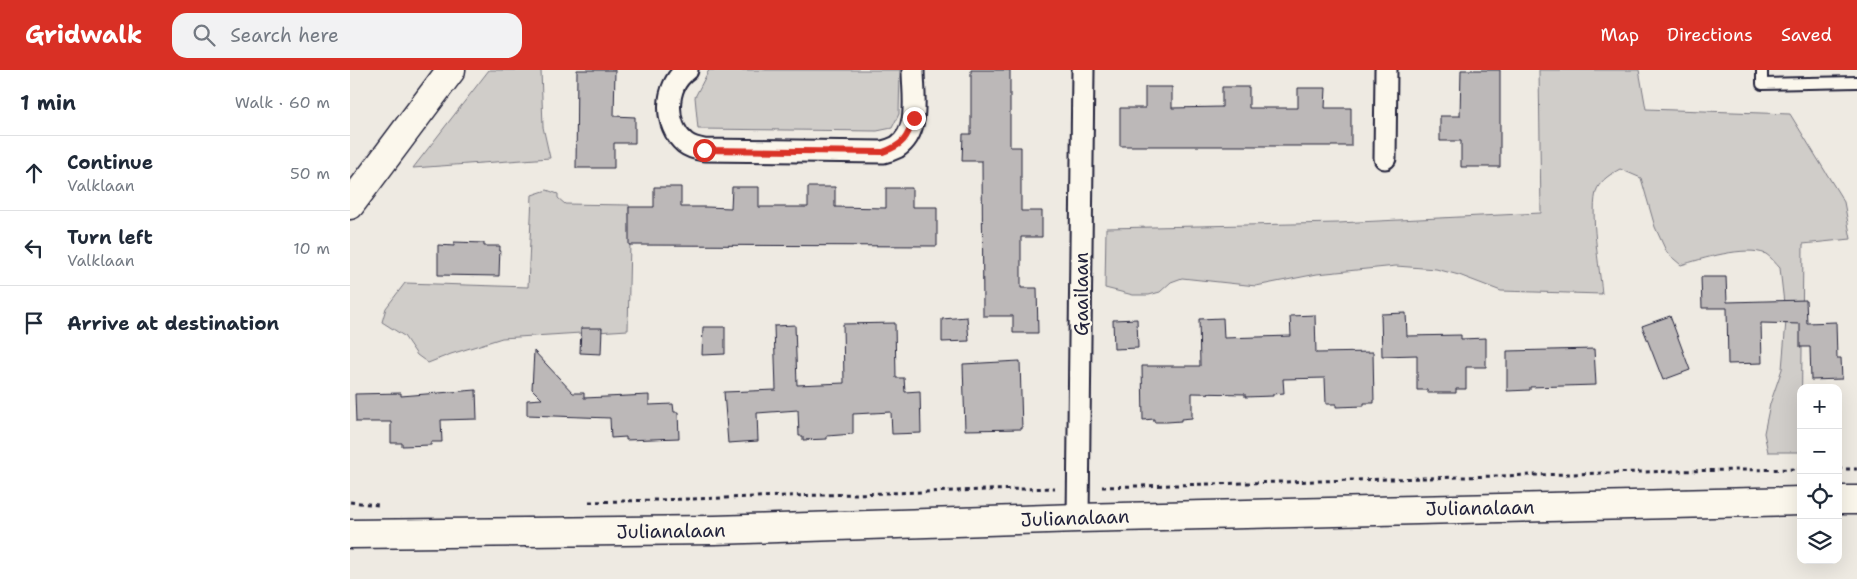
<!DOCTYPE html>
<meta charset="utf-8">
<style>
body{margin:0;font-family:"Shantell Sans",sans-serif;background:#f2f2f3;color:#1f2937}
.controls{position:absolute;right:15px;bottom:15px;display:grid;overflow:hidden;border-radius:10px;box-shadow:0 5px 20px #0002}
.controls button{width:45px;height:45px;display:grid;place-items:center;padding:0;border:0;border-bottom:1px solid #e0e1e3;background:#fff;color:#1f2937;font:25px sans-serif}
.stop{position:absolute;width:15px;height:15px;margin:-11px;border:4px solid #d93025;border-radius:50%;background:#fff}
.stop.end{background:#d93025;border-color:#fff;box-shadow:0 1px 5px #0008}
.list{margin:0;padding:0;list-style:none}
h2{display:flex;justify-content:space-between;align-items:center;height:65px;margin:0;padding:0 20px;font-size:21px}
h2 small{font-size:16px;font-weight:400;color:#747a83}
.list li{display:grid;grid-template-columns:32px 1fr auto;gap:15px;align-items:center;box-sizing:border-box;height:75px;padding:0 20px;border-top:1px solid #e0e1e3}
.list b{display:block;font-size:19px;white-space:nowrap}
.list p{margin:0;font-size:16px;white-space:nowrap;color:#747a83}
.list em{font-size:16px;font-style:normal;color:#747a83}
.icon{flex:none;width:28px;height:28px;fill:none;stroke:currentColor;stroke-width:2;stroke-linecap:round;stroke-linejoin:round}
.map{position:relative;flex:none;width:1507px;height:509px;overflow:hidden}
header{display:flex;align-items:center;gap:30px;box-sizing:border-box;height:70px;padding:0 25px;background:#d93025;color:#fff}
header strong{font-size:24px}
nav{display:flex;gap:28px;margin-inline-start:auto;font-size:18px}
.search{width:350px;height:45px;background:#f2f2f3;display:flex;align-items:center;gap:12px;box-sizing:border-box;padding:0 18px;border-radius:15px;color:#747a83;font-size:19px}
main{display:flex}
aside{flex:1;background:#fff}
.map>svg:first-child{display:block}
.green{fill:#d0cdc9;stroke:#797882}
.building{fill:#bcb8b8;stroke:#22223b}
.lines{fill:none;stroke-linecap:round;stroke-linejoin:round}
.lane-casing{stroke:#22223b;stroke-width:14}
.street-casing{stroke:#22223b;stroke-width:25}
.secondary-casing{stroke:#22223b;stroke-width:31}
.path{stroke:#22223b;stroke-width:3;stroke-dasharray:4 4;stroke-linecap:butt}
.lane{stroke:#fbf7ec;stroke-width:10}
.street{stroke:#fbf7ec;stroke-width:21}
.secondary{stroke:#fbf7ec;stroke-width:28}
.route{stroke:#d93025;stroke-width:6}
.labels{text-anchor:middle;dominant-baseline:central;stroke-width:4.5;stroke-linejoin:round;paint-order:stroke}
.street-label{font-size:19px;fill:#22223b;stroke:#fbf7ec}
</style>
<header>
<strong>Gridwalk</strong>
<div class="search"><svg class="icon" aria-label="search" viewBox="0 0 24 24"><circle cx="10" cy="10" r="6"/><path d="M15 15l6 6"/></svg>Search here</div>
<nav><a>Map</a><a>Directions</a><a>Saved</a></nav>
</header>
<main>
<aside>
<h2>1 min<small>Walk · 60 m</small></h2>
<ul class="list">
<li><svg class="icon" aria-label="ahead" viewBox="0 0 24 24"><path d="M12 20V5M6 11l6-6 6 6"/></svg><div><b>Continue</b><p>Valklaan</p></div><em>50 m</em></li>
<li><svg class="icon" aria-label="left" viewBox="0 0 24 24"><path d="M17 20v-9H6M10 6l-5 5 5 5"/></svg><div><b>Turn left</b><p>Valklaan</p></div><em>10 m</em></li>
<li><svg class="icon" aria-label="arrive" viewBox="0 0 24 24"><path d="M6 21V4h12l-3 4 3 4H6"/></svg><div><b>Arrive at destination</b></div></li>
</ul>
</aside>
<div class="map">
<svg width="1507" height="509" viewBox="0 0 1507 509">
<rect width="100%" height="100%" fill="#eeeae2"/>
<filter id="ink" filterUnits="userSpaceOnUse"><feTurbulence type="fractalNoise" baseFrequency=".02" numOctaves="2"/><feDisplacementMap in="SourceGraphic" scale="10" xChannelSelector="R" yChannelSelector="G"/><feConvolveMatrix kernelMatrix="1 2 1 2 8 2 1 2 1" color-interpolation-filters="sRGB"/></filter>
<g filter="url(#ink)">
<!-- green -->
<g class="green">
<polygon points="139,0 191,0 193,57 200,88 63,98"/>
<polygon points="359,0 550,0 549,44 542,58 527,61 348,59 345,27"/>
<path d="M1189 0H1289L1296 39 1440 44 1494 132 1501 169 1453 174 1451 382H1418L1414 363 1420 334 1432 299 1436 251 1430 198C1426 194 1421 187 1416 184 1395 175 1351 189 1331 195L1317 183 1305 157 1291 108 1270 99C1261 104 1252 109 1247 119 1239 140 1250 200 1252 224L1151 221 1109 205 1086 199 1046 196 967 204 906 216 832 208 821 212 810 222 799 225H783L755 218 756 158 988 153 1191 143Z"/>
<polygon points="197,120 208,124 208,128 215,134 279,135 280,173 278,260 152,268 101,284 78,293 67,285 54,266 32,252 36,238 55,213 178,217 182,125"/>
</g>
<!-- building -->
<g class="building">
<polygon points="227,0 265,0 264,46 285,47 285,73 264,73 264,98 226,98"/>
<polygon points="621,0 660,0 660,77 671,77 671,141 692,141 692,167 671,167 671,218 687,218 688,263 663,263 663,246 633,246 632,91 612,91 613,64 621,64"/>
<polygon points="1111,0 1150,0 1150,97 1111,97 1111,71 1090,71 1090,46 1110,46"/>
<polygon points="795,17 822,17 822,38 872,37 872,17 899,17 899,38 948,38 948,18 976,18 975,38 1001,38 1001,76 770,76 770,38 795,38"/>
<polygon points="304,117 331,117 331,137 356,137 381,138 382,117 409,117 409,137 458,137 458,117 485,117 485,137 536,138 536,118 562,118 562,137 587,137 587,176 279,175 279,137 304,137"/>
<polygon points="104,172 134,173 134,176 150,176 149,206 88,205 88,175 104,176"/>
<polygon points="1351,207 1376,207 1377,232 1456,230 1457,253 1486,252 1487,288 1491,288 1492,309 1461,310 1460,277 1450,277 1450,254 1411,253 1412,293 1378,294 1377,238 1352,238"/>
<polygon points="1056,243 1057,266 1111,265 1111,269 1136,268 1136,297 1116,297 1116,319 1106,319 1106,323 1078,323 1078,320 1067,320 1067,285 1032,286 1031,244"/>
<polygon points="965,245 966,283 1023,282 1024,333 1014,333 1014,336 986,337 986,334 976,334 975,308 933,309 934,323 923,324 923,326 895,327 895,324 842,323 842,348 831,349 831,351 817,352 804,352 804,349 793,350 792,296 850,296 849,249 873,248 874,268 941,266 940,246"/>
<polygon points="1320,246 1340,300 1313,310 1292,256"/>
<polygon points="617,247 619,271 592,272 592,249"/>
<polygon points="787,249 788,278 764,279 763,250"/>
<polygon points="545,253 546,308 554,308 555,322 570,321 571,363 542,364 541,342 503,344 503,364 477,366 477,369 453,370 453,366 449,366 448,340 407,343 408,371 378,373 374,322 426,320 424,256 445,255 447,315 494,313 493,254"/>
<polygon points="353,257 375,257 375,284 352,285"/>
<polygon points="231,258 252,258 251,284 230,283"/>
<polygon points="1244,279 1246,315 1180,317 1180,320 1157,321 1157,281"/>
<polygon points="184,281 223,323 234,323 234,328 299,325 299,335 323,334 324,342 328,342 329,368 276,370 276,367 261,368 260,348 177,345 177,330 192,329 182,319"/>
<polygon points="670,291 672,359 615,360 613,294"/>
<polygon points="126,320 127,349 91,350 92,372 81,372 81,375 52,376 52,373 41,373 41,352 6,352 5,324 51,323 51,326"/>
</g>
<g class="lines">
<!-- lane casing -->
<g class="lane-casing">
<polyline id="lane" points="1412,0 1412,14 1507,12"/>
</g>
<!-- street casing -->
<g class="street-casing">
<g id="street">
<path d="M337 0C314 16 314 56 335 73 340 77 348 79 354 80L533 82C537 81 543 79 547 77 571 61 563 24 563 0"/>
<polyline points="1035,88 1036,0"/>
<polyline points="728,448 733,0"/>
</g>
</g>
<!-- secondary casing -->
<g class="secondary-casing">
<g id="secondary">
<polyline points="0,135 101,0"/>
<polyline points="1488,430 1507,430"/>
<polyline points="0,464 365,460 728,448 1451,431"/>
</g>
</g>
<!-- path -->
<g class="path">
<polyline points="1488,399 1507,399"/>
<polyline points="752,417 1328,401 1451,399"/>
<polyline points="0,432 28,435"/>
<polyline points="239,432 705,418"/>
</g>
<!-- lane -->
<use href="#lane" class="lane"/>
<!-- street -->
<use href="#street" class="street"/>
<!-- secondary -->
<use href="#secondary" class="secondary"/>
</g>
</g>
<g class="lines" filter="url(#ink)">
<!-- route -->
<path class="route" d="M354 80 533 82C553 75 557 69 564 48"/>
</g>
<g class="labels">
<!-- street labels -->
<g class="street-label">
<text transform="translate(731 224) rotate(-90)">Gaailaan</text>
<text transform="translate(1130 438) rotate(-1)">Julianalaan</text>
<text transform="translate(725 448) rotate(-2)">Julianalaan</text>
<text transform="translate(321 461) rotate(-1)">Julianalaan</text>
</g>
</g>
</svg>
<div class="controls">
<button>+</button>
<button>−</button>
<button><svg class="icon" aria-label="locate" viewBox="0 0 24 24"><circle cx="12" cy="12" r="6"/><path d="M12 2v4M12 18v4M2 12h4M18 12h4"/></svg></button>
<button><svg class="icon" aria-label="layers" viewBox="0 0 24 24"><path d="M12 4l9 5-9 5-9-5zM3 14l9 5 9-5"/></svg></button>
</div>
<div class="stop" style="left:354px;top:80px"></div>
<div class="stop end" style="left:564px;top:48px"></div>
</div>
</main>
